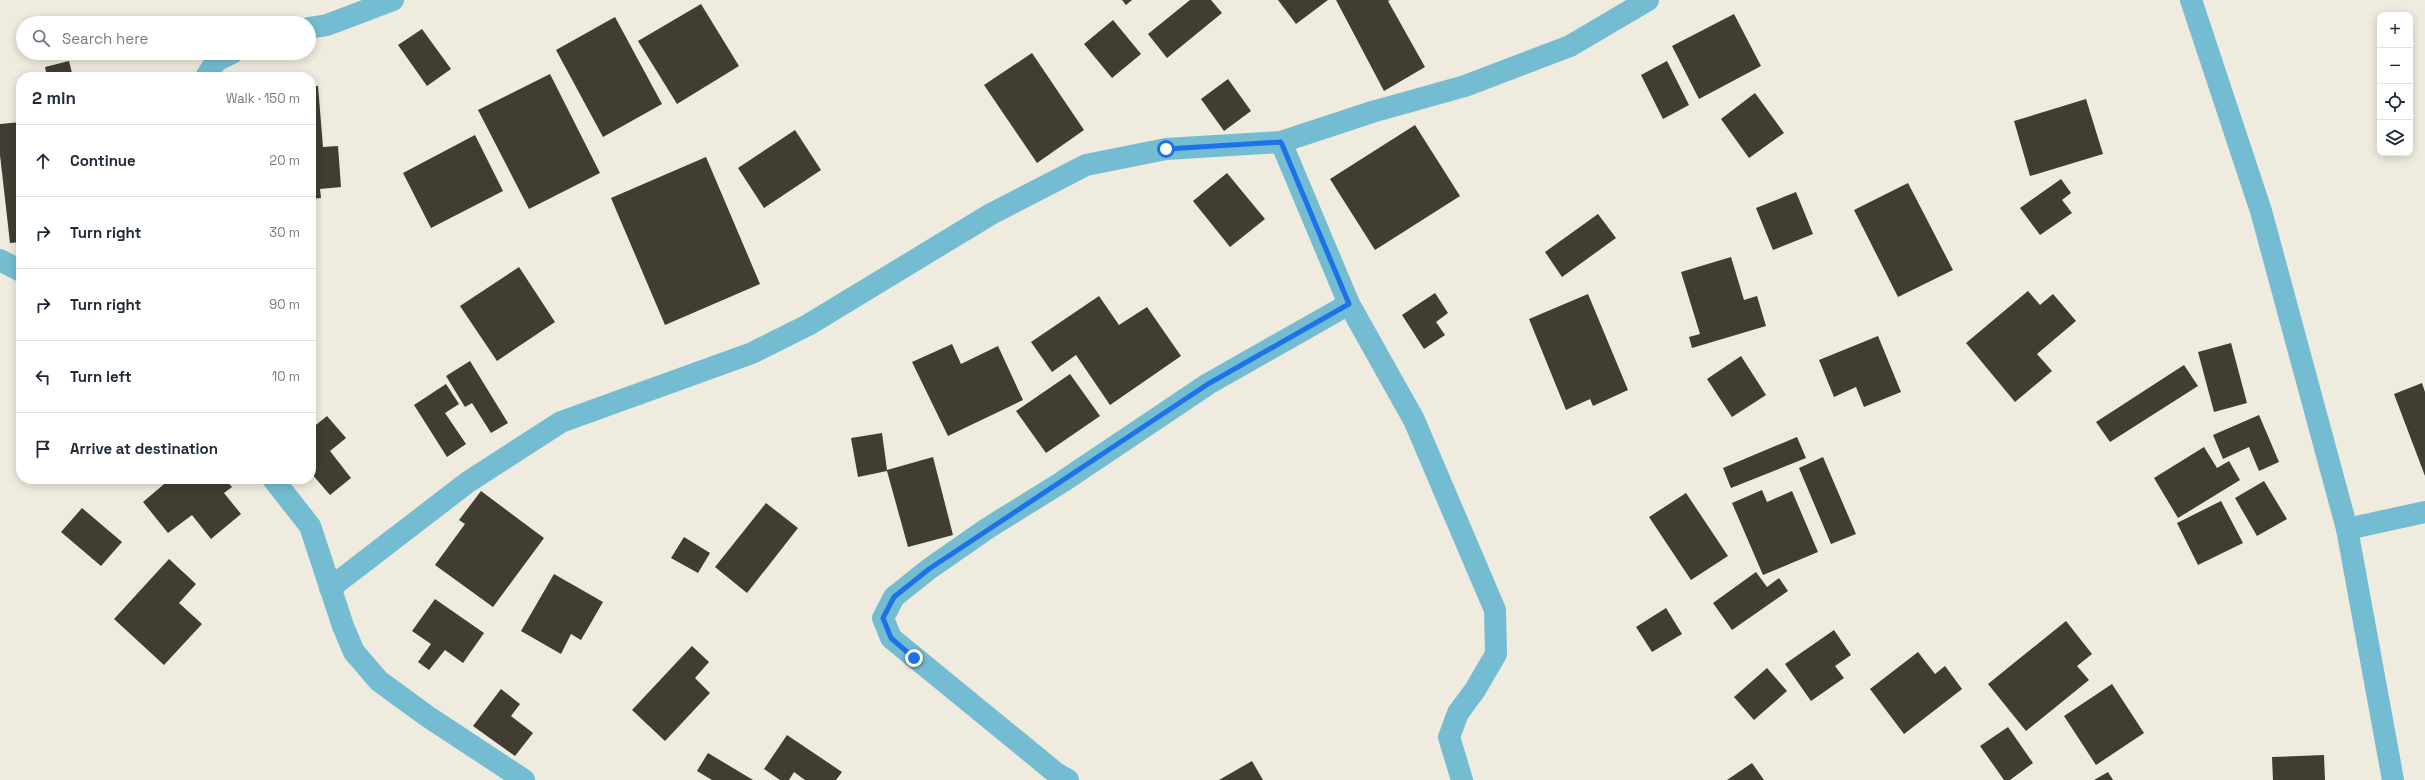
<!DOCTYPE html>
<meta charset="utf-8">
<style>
body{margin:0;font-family:"Space Grotesk",sans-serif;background:#f6f6f7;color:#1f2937}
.controls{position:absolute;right:12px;top:12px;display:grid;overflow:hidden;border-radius:8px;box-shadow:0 2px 10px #0003}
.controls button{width:36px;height:36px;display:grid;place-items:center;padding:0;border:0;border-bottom:1px solid #e0e1e3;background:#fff;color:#1f2937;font:20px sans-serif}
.stop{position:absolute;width:12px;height:12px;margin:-9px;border:3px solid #1a73e8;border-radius:50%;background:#fff}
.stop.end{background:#1a73e8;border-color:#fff;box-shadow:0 1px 4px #0008}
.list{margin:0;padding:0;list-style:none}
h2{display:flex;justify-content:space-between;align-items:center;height:52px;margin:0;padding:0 16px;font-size:17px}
h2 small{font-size:13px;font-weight:400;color:#747a83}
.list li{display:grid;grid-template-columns:26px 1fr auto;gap:12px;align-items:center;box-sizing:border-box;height:72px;padding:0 16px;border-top:1px solid #e0e1e3}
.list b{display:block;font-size:15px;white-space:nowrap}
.list em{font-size:13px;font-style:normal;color:#747a83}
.icon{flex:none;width:22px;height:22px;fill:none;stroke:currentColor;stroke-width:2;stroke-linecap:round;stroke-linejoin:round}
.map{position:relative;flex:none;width:2425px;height:780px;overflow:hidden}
.search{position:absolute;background:#fff;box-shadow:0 2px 10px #0003;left:16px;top:16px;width:300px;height:44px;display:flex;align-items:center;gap:10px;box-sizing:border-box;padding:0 14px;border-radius:22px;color:#747a83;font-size:15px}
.panel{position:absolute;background:#fff;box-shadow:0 2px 10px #0003;left:16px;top:72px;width:300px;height:412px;border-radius:16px}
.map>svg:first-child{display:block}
.building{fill:#413d33}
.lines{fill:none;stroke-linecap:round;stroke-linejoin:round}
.minor{stroke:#74bcd2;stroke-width:22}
.route{stroke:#1a73e8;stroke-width:5}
</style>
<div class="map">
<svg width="2425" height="780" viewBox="0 0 2425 780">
<rect width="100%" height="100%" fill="#efebde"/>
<!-- building -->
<g class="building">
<polygon points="1122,0 1132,0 1126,5"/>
<polygon points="1190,0 1211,0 1222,13 1167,58 1148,34"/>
<polygon points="1278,0 1328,0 1296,24"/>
<polygon points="1336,0 1390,0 1388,1 1425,67 1384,91"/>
<polygon points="701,4 739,66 677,104 638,41"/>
<polygon points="1734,14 1761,66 1699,99 1672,46"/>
<polygon points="615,17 662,104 603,137 556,50"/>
<polygon points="1113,20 1141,54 1112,78 1084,44"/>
<polygon points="422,29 451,69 427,86 398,45"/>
<polygon points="1032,53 1084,130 1037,163 984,85"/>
<polygon points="69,61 73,77 47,77 45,67"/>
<polygon points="1667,61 1689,105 1663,119 1641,75"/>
<polygon points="550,74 600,173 529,209 478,110"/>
<polygon points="1228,79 1251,111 1224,131 1201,99"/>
<polygon points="311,86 318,86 323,147 338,146 341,187 320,189 321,198 311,199"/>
<polygon points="1755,93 1784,133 1749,158 1721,119"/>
<polygon points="2086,99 2103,154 2030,176 2014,121"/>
<polygon points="21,122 21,242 10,243 0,155 0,124"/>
<polygon points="1415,125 1460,196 1375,250 1330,179"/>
<polygon points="795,130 821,170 764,208 738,168"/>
<polygon points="475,135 503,191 431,228 403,173"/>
<polygon points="706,157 760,284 665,325 611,198"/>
<polygon points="1227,173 1265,219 1230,247 1193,201"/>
<polygon points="2061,179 2071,193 2062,200 2072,213 2040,235 2020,208"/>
<polygon points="1908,183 1953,270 1898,297 1854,210"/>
<polygon points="1796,192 1813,234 1773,250 1756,208"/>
<polygon points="1598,214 1616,238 1562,277 1545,252"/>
<polygon points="1731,257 1744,300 1757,296 1766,326 1692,348 1689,337 1700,334 1681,272"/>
<polygon points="519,267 555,322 497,361 460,306"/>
<polygon points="2028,291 2040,305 2053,294 2076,321 2037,354 2052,371 2015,402 1966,343"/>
<polygon points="1435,293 1448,313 1436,322 1445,335 1424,349 1402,315"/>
<polygon points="1588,294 1628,390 1593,406 1590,399 1566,410 1529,319"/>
<polygon points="1099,296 1119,325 1147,307 1181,356 1110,405 1076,355 1052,372 1031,342"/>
<polygon points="1878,336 1901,392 1864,407 1856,387 1834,397 1819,360"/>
<polygon points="2231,343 2247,403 2214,412 2198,352"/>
<polygon points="952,344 961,364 998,346 1023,400 948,436 912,362"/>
<polygon points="1741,356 1766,395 1732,417 1707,379"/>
<polygon points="470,361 508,423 491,433 472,403 465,407 446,376"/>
<polygon points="2184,365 2198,386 2110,442 2096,422"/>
<polygon points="1070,374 1100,416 1046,453 1016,411"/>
<polygon points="2422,383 2425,392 2425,476 2394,394"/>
<polygon points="446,384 459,404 445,413 466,444 447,457 414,405"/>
<polygon points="2259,415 2279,462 2259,471 2249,447 2223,459 2213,435"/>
<polygon points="327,416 346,438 330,451 351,478 330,495 311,473 311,429"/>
<polygon points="882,433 887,470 933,457 953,535 908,547 887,471 858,477 851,438"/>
<polygon points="1797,437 1806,458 1731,488 1723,468"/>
<polygon points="2204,447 2217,468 2229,461 2240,480 2178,518 2154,478"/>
<polygon points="1823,457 1856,534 1831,544 1799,468"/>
<polygon points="170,479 225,479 232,487 224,493 241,514 211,539 192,515 168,533 143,502"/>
<polygon points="2264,481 2287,519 2257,536 2235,498"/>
<polygon points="1762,490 1767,502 1792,491 1818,552 1763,575 1732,503"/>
<polygon points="481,491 544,538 493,607 435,565 465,524 459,520"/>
<polygon points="1686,493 1728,556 1691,580 1649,517"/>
<polygon points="2221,501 2243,543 2198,565 2177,523"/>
<polygon points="766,503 798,528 747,593 715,567"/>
<polygon points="82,508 122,542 101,566 61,532"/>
<polygon points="684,537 710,553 698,573 671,558"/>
<polygon points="169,559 196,584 179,603 202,624 164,665 114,619"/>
<polygon points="1756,572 1767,587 1779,578 1788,591 1732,630 1713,603"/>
<polygon points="554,574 603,602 581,640 571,634 561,654 521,631"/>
<polygon points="435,599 484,633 463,663 445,650 429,670 418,662 431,644 412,631"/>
<polygon points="1666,608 1682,634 1652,652 1636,627"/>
<polygon points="2066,621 2092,654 2077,666 2089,680 2026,731 1988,684"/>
<polygon points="1834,630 1851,655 1835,666 1844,678 1811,701 1785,664"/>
<polygon points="692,646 709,662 695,678 710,693 665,741 632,710"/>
<polygon points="1918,652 1935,674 1945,666 1962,689 1904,734 1870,689"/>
<polygon points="1767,668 1787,691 1754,720 1734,697"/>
<polygon points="2112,684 2144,733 2096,765 2064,716"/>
<polygon points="501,689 520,704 511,716 533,733 515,756 473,726"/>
<polygon points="2008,727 2033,763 2010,780 2004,780 1980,746"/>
<polygon points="787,735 842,772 836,780 805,780 794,772 789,780 780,780 764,769"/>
<polygon points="708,753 753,780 712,780 697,771"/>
<polygon points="2324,755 2325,780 2273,780 2272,757"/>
<polygon points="1252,761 1263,780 1219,780"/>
<polygon points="1752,763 1764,780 1727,780"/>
<polygon points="2108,772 2113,780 2094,780"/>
</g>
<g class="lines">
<!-- minor -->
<g class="minor">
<polyline points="2191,0 2261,211 2347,529 2393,780"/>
<polyline points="309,28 327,25 393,0"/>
<polyline points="206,77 216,61 232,53"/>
<polyline points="1281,142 1349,304 1414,420 1495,610 1496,654 1475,690 1458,713 1449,737 1462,780"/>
<polyline points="0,260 21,271"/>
<polyline points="273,479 310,526 343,626 354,652 379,681 427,716 524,780"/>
<polyline points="2347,529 2425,512"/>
<polyline points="330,588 468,482 561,422 752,353 808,325 991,214 1086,165 1166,149 1281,142 1372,112 1465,86 1570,46 1648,0"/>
<polyline points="1068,780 1056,773 891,638 883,618 894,597 929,569 988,528 1062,482 1208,384 1349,304"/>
</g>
</g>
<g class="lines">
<!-- route -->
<polyline class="route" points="914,658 891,638 883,618 894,597 929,569 1208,384 1349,304 1281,142 1166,149"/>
</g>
</svg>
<div class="controls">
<button>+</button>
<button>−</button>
<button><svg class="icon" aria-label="locate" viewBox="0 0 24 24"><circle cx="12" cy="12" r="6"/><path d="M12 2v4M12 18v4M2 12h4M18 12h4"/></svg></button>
<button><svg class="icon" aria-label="layers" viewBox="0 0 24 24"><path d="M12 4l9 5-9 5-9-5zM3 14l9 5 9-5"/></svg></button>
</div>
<div class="stop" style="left:1166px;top:149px"></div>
<div class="stop end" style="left:914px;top:658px"></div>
<div class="search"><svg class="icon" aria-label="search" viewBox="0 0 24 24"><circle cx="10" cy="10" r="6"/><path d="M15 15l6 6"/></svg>Search here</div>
<section class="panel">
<h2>2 min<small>Walk · 150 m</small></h2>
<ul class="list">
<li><svg class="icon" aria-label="ahead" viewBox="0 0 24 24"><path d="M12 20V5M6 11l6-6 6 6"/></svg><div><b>Continue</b></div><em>20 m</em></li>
<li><svg class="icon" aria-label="right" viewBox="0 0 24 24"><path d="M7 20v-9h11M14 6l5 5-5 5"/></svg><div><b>Turn right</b></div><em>30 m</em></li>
<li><svg class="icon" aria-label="right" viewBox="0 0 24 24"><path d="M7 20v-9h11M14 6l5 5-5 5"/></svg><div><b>Turn right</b></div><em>90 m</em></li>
<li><svg class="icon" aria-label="left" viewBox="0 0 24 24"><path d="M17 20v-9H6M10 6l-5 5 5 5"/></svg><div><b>Turn left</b></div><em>10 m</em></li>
<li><svg class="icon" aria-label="arrive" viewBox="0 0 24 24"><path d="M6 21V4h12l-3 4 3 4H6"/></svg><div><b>Arrive at destination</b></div></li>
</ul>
</section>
</div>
